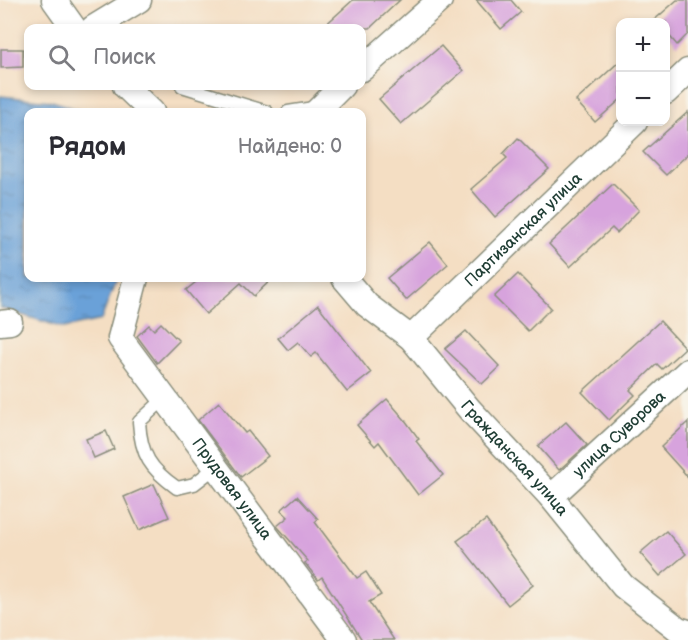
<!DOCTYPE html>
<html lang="ru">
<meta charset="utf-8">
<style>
body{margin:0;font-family:"Balsamiq Sans",sans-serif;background:#f7f7f7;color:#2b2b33}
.controls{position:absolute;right:18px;top:18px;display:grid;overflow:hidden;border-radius:12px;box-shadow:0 3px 9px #0003}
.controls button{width:54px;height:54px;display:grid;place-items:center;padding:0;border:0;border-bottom:2px solid #e1e1e2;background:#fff;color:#2b2b33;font:30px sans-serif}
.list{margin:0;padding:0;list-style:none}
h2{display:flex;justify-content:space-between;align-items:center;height:78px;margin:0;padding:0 24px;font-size:26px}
h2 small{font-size:20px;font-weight:400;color:#7c7c81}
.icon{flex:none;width:33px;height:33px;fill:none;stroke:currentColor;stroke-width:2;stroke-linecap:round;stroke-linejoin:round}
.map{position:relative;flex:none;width:688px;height:640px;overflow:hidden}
.search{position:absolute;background:#fff;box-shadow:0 3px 9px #0003;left:24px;top:24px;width:342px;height:66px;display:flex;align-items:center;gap:15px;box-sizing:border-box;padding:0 21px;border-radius:12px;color:#7c7c81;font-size:22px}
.panel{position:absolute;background:#fff;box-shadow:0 3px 9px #0003;left:24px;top:108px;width:342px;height:174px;border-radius:12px}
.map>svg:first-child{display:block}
.water{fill:url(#water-ripples);stroke:#446f86;stroke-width:1.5}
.building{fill:#d7a3dd}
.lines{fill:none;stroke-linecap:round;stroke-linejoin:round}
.lane-casing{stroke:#8a8e7c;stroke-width:15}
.street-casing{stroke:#8a8e7c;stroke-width:27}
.lane{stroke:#fff;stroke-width:12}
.street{stroke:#fff;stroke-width:24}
.labels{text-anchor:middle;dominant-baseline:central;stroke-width:4.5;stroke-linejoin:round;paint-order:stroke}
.street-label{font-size:16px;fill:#1f3d34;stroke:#f7f3e8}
</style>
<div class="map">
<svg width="688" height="640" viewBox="0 0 688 640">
<defs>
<pattern id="water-ripples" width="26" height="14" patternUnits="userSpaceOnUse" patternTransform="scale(1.5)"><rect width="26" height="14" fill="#6aa1d8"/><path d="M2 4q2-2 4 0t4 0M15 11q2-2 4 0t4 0" fill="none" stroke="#5784b0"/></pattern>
</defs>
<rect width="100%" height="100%" fill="#f7f3e8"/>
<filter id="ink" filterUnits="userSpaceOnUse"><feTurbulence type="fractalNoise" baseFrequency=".0167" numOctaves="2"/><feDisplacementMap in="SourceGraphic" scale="12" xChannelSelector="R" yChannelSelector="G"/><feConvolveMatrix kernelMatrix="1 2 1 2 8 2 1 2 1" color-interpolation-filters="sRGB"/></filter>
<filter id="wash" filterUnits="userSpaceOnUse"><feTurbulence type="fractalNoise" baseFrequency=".008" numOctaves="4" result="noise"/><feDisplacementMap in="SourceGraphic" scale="24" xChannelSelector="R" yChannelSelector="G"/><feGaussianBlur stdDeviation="1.35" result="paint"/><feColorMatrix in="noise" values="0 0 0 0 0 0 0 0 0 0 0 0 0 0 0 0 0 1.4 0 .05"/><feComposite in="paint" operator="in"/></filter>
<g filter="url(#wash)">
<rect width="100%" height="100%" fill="#f4dec3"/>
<!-- water -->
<polygon class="water" points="0,96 52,101 84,112 28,112 28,278 117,278 101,320 64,328 0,308"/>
<g id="blocks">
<!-- building -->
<g class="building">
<polygon points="353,0 400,0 370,28 322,28"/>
<polygon points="476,0 511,0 521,12 501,29"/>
<polygon points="677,0 688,0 688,34 677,45 666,32 666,22 652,22"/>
<polygon points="441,46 463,71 401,124 379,99"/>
<polygon points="1,49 23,49 23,67 1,68"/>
<polygon points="621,60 621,99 595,122 576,101"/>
<polygon points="688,112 688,154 666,175 643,152"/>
<polygon points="518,138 549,169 495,217 471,189 507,158 503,154"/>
<polygon points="613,184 639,210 617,233 612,228 570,267 549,244"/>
<polygon points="430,242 448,264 406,300 387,278"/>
<polygon points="518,274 551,308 528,331 494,297"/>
<polygon points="201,278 273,278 254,296 241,283 206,314 186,290"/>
<polygon points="318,305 371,373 347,392 316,353 311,357 298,342 288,350 278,338"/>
<polygon points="660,321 685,348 662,369 657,364 630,390 635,395 609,420 582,392"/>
<polygon points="161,323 179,341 157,363 137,336 149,325 154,330"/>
<polygon points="466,331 500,367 482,384 445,349"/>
<polygon points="387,399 405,420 419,439 416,441 443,475 418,495 379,442 375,446 357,425"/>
<polygon points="219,402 245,433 248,431 268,456 241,477 198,420"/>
<polygon points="566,422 587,445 559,470 538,446"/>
<polygon points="688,422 688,477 661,447"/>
<polygon points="106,431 114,449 94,458 86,439"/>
<polygon points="154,484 169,517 139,530 124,497"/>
<polygon points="297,496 318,519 315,522 357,578 366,572 381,595 369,602 394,640 362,640 322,577 318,580 305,563 308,561 277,526 288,517 281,510"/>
<polygon points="486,520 533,585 508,605 457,541"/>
<polygon points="666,531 686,554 660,576 640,553"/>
</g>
</g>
</g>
<g filter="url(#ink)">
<use href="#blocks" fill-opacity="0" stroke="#8a8e7c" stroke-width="1.5"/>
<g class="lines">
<!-- lane casing -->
<g class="lane-casing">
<g id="lane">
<polyline points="182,86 267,112"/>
<polyline points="288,112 320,107"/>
<path d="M165 398 139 422C141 455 150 469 177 488L194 484 216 467"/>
</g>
</g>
<!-- street casing -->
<g class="street-casing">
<g id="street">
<polyline points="54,0 74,28"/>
<polyline points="93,28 139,0"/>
<polyline points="362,69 440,0"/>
<polyline points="125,86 152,112"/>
<polyline points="666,92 688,71"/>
<polyline points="316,112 342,86"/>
<path id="s1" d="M136 278 120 338 344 640"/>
<path id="s2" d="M344 278 367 305 411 338 470 410 551 497 623 586 678 629 688 632"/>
<polyline points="0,323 10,322"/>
<path id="s3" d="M411 338 635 122"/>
<path id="s4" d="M551 497 688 371"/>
</g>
</g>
<!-- lane -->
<use href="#lane" class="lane"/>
<!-- street -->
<use href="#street" class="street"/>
</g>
</g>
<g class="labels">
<!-- street labels -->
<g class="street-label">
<text stroke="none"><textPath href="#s3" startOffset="156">Партизанская улица</textPath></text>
<text stroke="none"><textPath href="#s4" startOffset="93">улица Суворова</textPath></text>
<text stroke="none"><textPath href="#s2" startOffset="249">Гражданская улица</textPath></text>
<text stroke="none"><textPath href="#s1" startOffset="250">Прудовая улица</textPath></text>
</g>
</g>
</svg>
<div class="controls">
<button>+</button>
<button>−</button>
</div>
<div class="search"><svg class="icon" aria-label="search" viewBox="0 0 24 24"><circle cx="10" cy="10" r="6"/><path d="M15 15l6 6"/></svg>Поиск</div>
<section class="panel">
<h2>Рядом<small>Найдено: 0</small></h2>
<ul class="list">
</ul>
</section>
</div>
